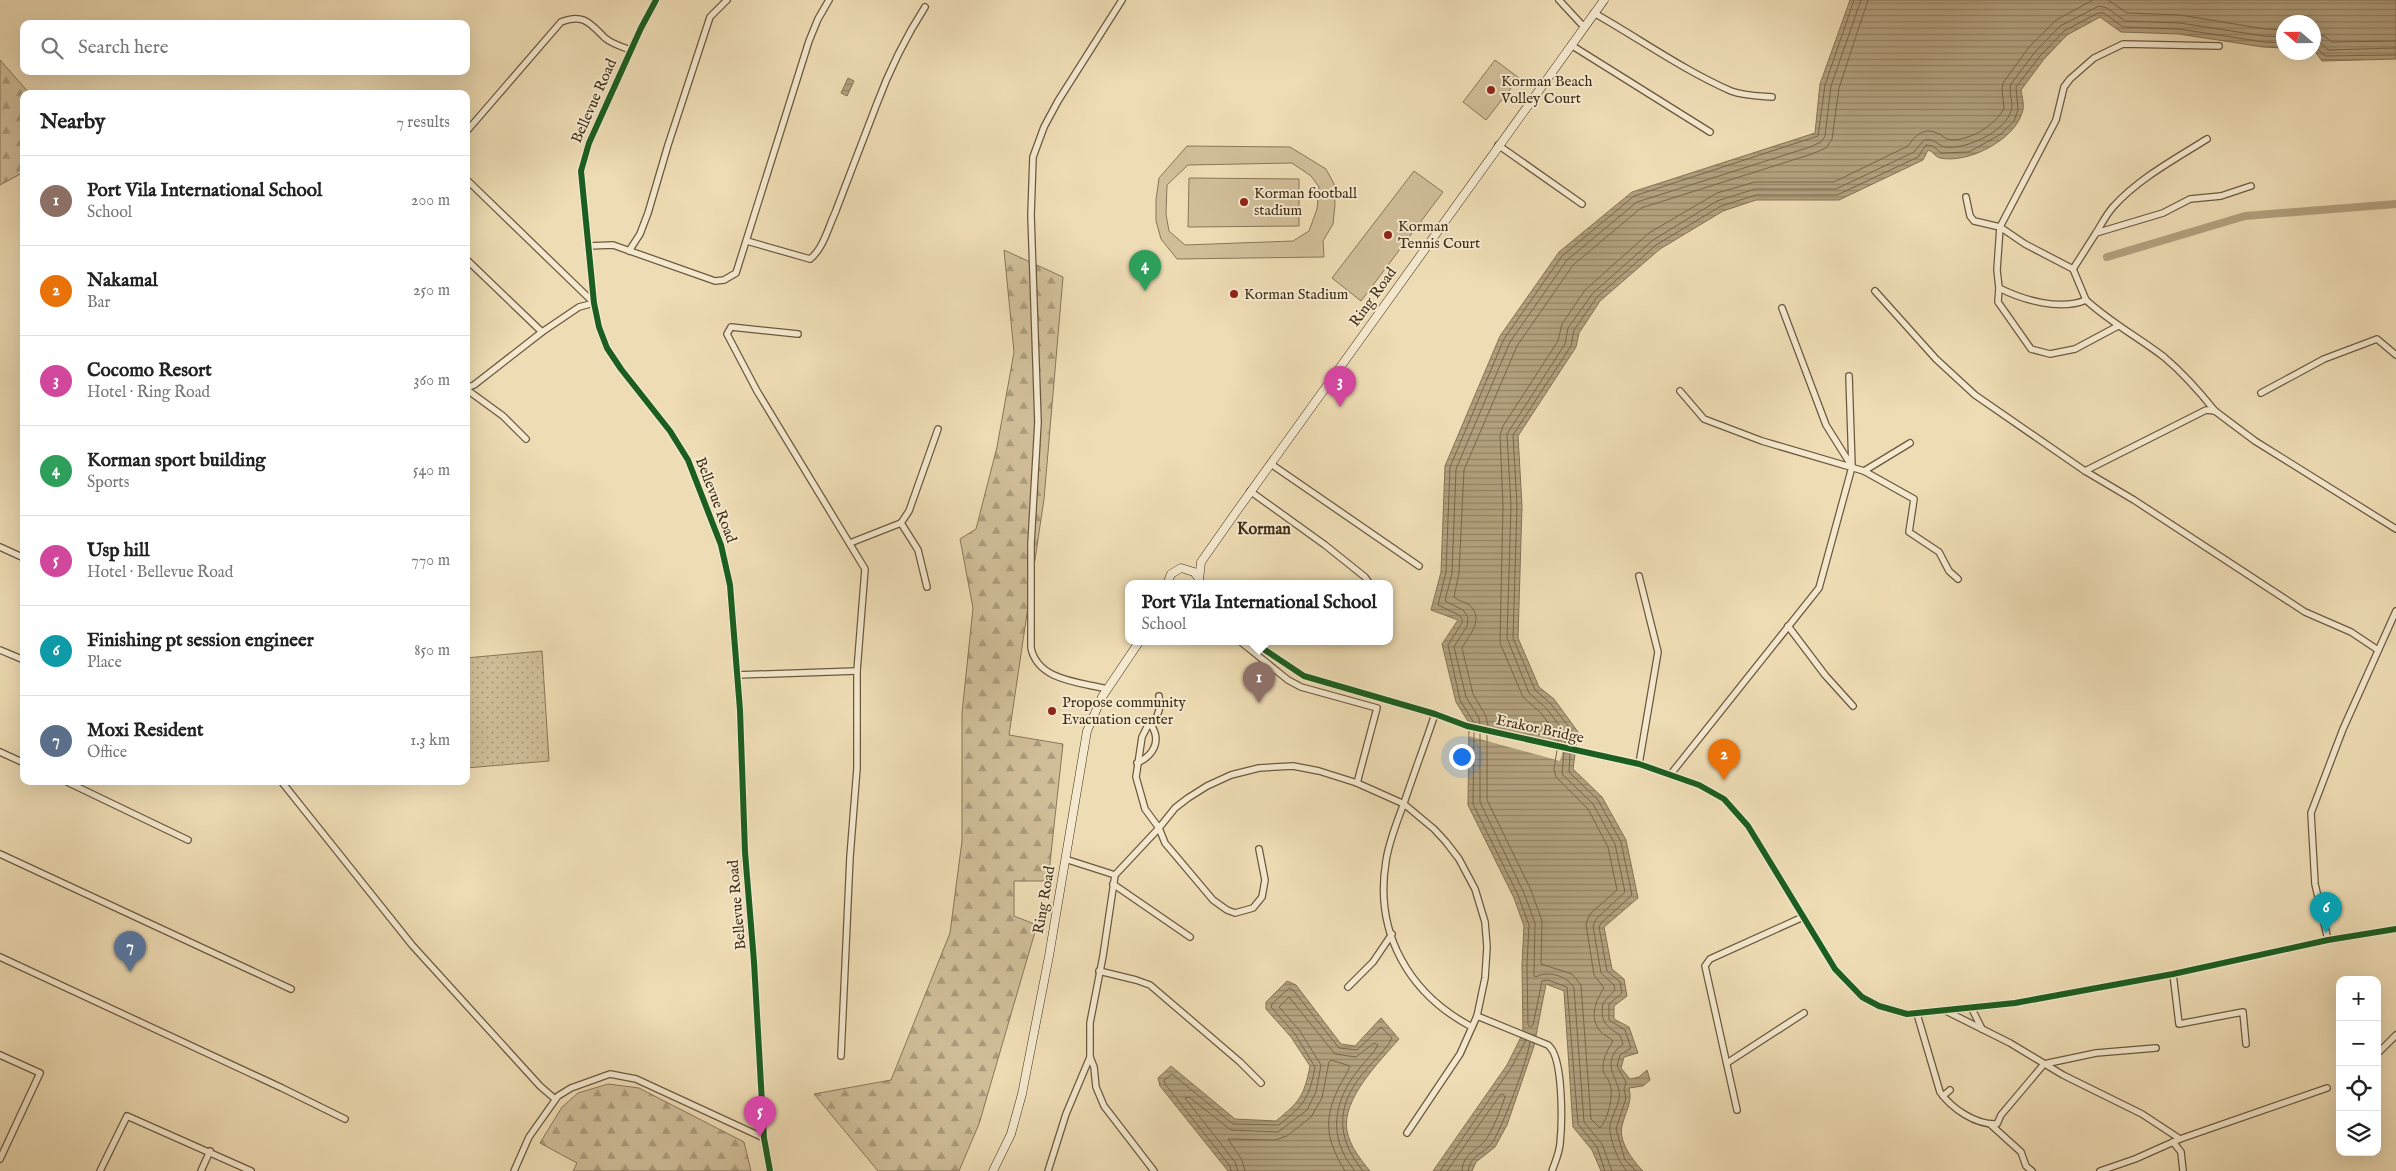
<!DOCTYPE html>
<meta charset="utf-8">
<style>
body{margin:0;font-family:"IM FELL English",serif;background:#f2f2f2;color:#222}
.controls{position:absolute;right:15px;bottom:15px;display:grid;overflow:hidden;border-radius:10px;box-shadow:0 5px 20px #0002}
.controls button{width:45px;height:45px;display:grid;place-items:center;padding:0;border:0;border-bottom:1px solid #e0e0e0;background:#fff;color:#222;font:25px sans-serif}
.compass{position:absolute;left:2276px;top:15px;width:45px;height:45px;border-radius:50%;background:#fff;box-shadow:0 5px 20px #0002;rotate:290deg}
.you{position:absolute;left:1461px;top:756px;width:18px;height:18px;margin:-12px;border:4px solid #fff;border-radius:50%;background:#1a73e8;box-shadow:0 0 0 8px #1a73e833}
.badge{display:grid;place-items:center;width:32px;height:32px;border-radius:50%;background:#0f766e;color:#fff;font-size:16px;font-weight:700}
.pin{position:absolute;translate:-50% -41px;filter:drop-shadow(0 1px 2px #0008)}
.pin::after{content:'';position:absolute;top:26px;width:18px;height:15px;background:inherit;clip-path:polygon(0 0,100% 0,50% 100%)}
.popup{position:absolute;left:1125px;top:580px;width:268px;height:65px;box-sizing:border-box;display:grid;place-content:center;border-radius:10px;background:#fff;filter:drop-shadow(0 1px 4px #0005);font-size:16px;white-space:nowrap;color:#767676}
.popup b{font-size:19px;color:#222}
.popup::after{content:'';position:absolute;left:50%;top:100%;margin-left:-10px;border:10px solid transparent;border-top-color:#fff}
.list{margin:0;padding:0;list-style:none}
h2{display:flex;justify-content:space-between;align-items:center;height:65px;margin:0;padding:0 20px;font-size:21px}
h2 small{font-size:16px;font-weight:400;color:#767676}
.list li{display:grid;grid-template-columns:32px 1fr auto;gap:15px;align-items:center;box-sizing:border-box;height:90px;padding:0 20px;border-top:1px solid #e0e0e0}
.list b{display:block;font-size:19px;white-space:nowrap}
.list p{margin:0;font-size:16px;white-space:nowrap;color:#767676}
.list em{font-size:16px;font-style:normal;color:#767676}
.icon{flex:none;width:28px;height:28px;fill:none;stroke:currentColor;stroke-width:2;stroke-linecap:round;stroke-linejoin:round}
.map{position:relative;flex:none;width:2396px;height:1171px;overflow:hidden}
.search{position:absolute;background:#fff;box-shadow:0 5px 20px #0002;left:20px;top:20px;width:450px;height:55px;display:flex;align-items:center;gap:12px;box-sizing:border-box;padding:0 18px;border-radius:10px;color:#767676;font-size:19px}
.panel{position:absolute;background:#fff;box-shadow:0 5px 20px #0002;left:20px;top:90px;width:450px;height:695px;border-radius:10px}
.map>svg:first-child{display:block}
.grass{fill:#d0be99;stroke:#887658;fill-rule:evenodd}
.forest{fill:url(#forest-firs);stroke:#887658}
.park{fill:url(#park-dots);stroke:#887658}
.water{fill:url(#water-rules);stroke:#847254}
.pier{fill:#eedcb4}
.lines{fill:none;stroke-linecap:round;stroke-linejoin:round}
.shore{stroke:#78664a;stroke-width:1}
.canal{stroke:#b2a07e;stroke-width:8}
.minor-casing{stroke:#6b593e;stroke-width:8}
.secondary-casing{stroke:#3f2d16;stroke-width:9}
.minor{stroke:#f4e8ce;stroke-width:5.5}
.secondary{stroke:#f4e8ce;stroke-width:8}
.cycleway-casing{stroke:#f4e8ce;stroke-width:9}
.cycleway{stroke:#1b5e20;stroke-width:6}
.poi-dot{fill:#8f2418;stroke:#f4e8ce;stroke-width:2}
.labels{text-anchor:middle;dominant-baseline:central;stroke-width:4;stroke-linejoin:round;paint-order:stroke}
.poi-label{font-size:15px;fill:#3f2d16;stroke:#f4e8ce;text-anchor:start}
.street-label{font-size:15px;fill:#3f2d16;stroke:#f4e8ce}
.neighbourhood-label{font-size:16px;font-weight:bold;fill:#3f2d16;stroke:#f4e8ce}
</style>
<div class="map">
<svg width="2396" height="1171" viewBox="0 0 2396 1171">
<defs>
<pattern id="forest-firs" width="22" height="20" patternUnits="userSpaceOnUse" patternTransform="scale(1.25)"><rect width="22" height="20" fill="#d0be99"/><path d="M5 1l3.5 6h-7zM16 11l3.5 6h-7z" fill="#aa9b7c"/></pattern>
<pattern id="park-dots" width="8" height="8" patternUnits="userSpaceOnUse" patternTransform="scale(1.25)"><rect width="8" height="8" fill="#d0be99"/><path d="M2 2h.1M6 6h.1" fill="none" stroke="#aa9b7c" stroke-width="1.8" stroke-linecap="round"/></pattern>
<pattern id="water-rules" width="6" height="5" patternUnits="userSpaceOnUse" patternTransform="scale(1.25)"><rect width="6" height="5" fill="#b2a07e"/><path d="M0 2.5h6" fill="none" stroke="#928366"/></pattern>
</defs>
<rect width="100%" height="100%" fill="#eedcb4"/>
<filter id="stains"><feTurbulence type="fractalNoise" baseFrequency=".004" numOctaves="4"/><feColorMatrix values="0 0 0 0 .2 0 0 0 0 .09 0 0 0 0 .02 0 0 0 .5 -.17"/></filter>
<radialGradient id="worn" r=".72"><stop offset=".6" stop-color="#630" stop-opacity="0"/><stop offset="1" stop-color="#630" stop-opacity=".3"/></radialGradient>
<!-- grass -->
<g class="grass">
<polygon points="1495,60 1519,78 1486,120 1463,102"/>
<path d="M1187 146 1290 147 1326 169 1334 184 1335 205 1333 224 1323 241 1324 257 1177 259 1161 239 1156 221V200L1159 178ZM1292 163 1311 176 1319 187 1317 209 1309 231 1293 241 1185 245 1169 231 1166 214 1167 185 1188 165Z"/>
<polygon points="1414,171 1443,192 1361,301 1332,278"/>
<polygon points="1189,178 1299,179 1299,226 1188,227"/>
</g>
<!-- forest -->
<g class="forest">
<polygon points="0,60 30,94 24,94 24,172 0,185"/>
<polygon points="1004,250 1063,277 1044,499 1009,735 1063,744 1048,881 1014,881 1014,916 1037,925 979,1124 959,1171 878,1171 814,1094 891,1080 950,933 962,841 962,713 973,608 960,539 976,529 997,447 1014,352"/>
<polygon points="608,1084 639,1088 744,1142 751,1171 573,1171 577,1163 540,1143 562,1107 578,1093"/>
</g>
<!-- park -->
<polygon class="park" points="542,651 549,761 466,768 466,658"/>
<!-- water -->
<g class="water">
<path d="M1850 0H2396V59L2322 61 2314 50V22H2284L2283 48 2263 47 2179 34 2121 32 2100 17 2067 35 2044 59 2021 90C2022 97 2025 106 2022 113 2014 140 1968 164 1940 158 1935 157 1933 151 1928 150L1923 160 1839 200H1756L1723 211 1660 249 1600 301 1579 333 1576 347 1518 436 1522 506 1518 638 1539 687 1554 699 1578 732 1573 769 1602 797 1626 840 1638 898 1604 927 1612 969 1624 979 1627 996 1614 1006V1019L1629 1027 1638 1053 1624 1057 1621 1068 1630 1079 1639 1077 1647 1070 1650 1080 1643 1086 1629 1088C1633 1102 1625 1112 1622 1126 1618 1141 1633 1161 1643 1171H1601L1592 1150 1573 1127 1564 991 1546 984 1534 1046 1507 1125 1495 1147 1476 1162 1472 1171H1433L1507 1065 1523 1033 1522 964 1524 926 1514 898 1468 805 1469 723 1456 702 1442 644 1458 620 1431 610 1441 572 1445 466 1500 336 1559 252 1632 192 1815 133 1820 84Z"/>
<polygon points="848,78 854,81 847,96 841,93"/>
<path d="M1287 981 1296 985 1341 1044 1355 1046 1381 1018 1399 1039C1381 1060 1341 1099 1347 1131 1350 1146 1360 1159 1370 1171H1228L1160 1086 1158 1078 1171 1066 1235 1119 1276 1121C1299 1102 1304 1097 1310 1066L1291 1037 1266 1009V1002Z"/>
</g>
<!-- pier -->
<polygon class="pier" points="1472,723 1564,747 1560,761 1469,736"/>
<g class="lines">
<!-- shore -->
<g class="shore">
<polyline points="2108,0 2127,13 2180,15 2265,29 2284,30"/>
<polyline points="2314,34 2324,36 2332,42 2396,41"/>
<polyline points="2314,41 2321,43 2328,50 2396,48"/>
<polyline points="2314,47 2318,49 2325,56 2396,55"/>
<polyline points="1474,723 1460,700 1448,645 1462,623 1462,619 1459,615 1438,605 1446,572 1450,467 1504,339 1562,256 1634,196 1818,136 1825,85 1854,0"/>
<polyline points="1480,725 1479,718 1466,697 1454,647 1467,626 1468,617 1463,610 1445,601 1452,573 1456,469 1510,342 1567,260 1637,202 1810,147 1821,142 1825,136 1831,86 1861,0"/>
<path d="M1488 726 1486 716 1473 694 1462 648C1469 635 1486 618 1468 604 1463 601 1458 601 1454 597L1459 573 1464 470 1517 346 1573 265 1641 208 1812 154 1826 148 1832 139 1839 88 1868 0"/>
<polyline points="1474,732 1473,804 1518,895 1529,925 1527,964 1528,1025 1530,1027 1533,1025 1542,981 1548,980 1567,987 1578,1124 1597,1147 1605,1171"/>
<path d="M1480 733V802L1524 893 1535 923 1534 976 1536 977C1547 970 1568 976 1574 988L1584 1122 1602 1144 1612 1171"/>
<path d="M1487 735V800L1531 890 1542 921 1541 964 1572 974 1581 985 1591 1119 1600 1128C1608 1119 1614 1095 1610 1084 1608 1077 1602 1074 1603 1066 1604 1056 1608 1049 1613 1041 1610 1037 1604 1036 1601 1032 1588 1018 1596 1000 1604 988L1594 975 1586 924 1590 914 1617 890 1608 847 1588 809 1556 777 1554 769 1557 750"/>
<path d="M1558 742V736L1541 713 1523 697 1500 643 1503 506 1500 435 1503 426 1558 341 1562 324 1585 290 1649 233 1717 193 1755 182H1834L1908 146C1915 136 1923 127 1937 133 1941 134 1944 138 1947 139 1965 144 1997 125 2004 108L2002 90 2003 83 2029 47 2056 20 2093 0"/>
<path d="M1565 744 1566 734 1546 708 1529 693 1507 638 1511 506 1507 434 1565 344 1568 328 1593 293 1653 240 1717 201 1755 189H1836L1914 152 1924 140C1935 138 1937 145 1945 147 1965 150 2005 132 2011 111 2014 103 2008 93 2011 84L2035 52 2060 26 2099 6 2107 8 2125 21 2180 23 2264 36 2284 37"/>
<polyline points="1571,745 1573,732 1550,703 1535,690 1513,638 1517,506 1513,435 1571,346 1574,330 1597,297 1656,245 1721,206 1756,195 1837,195 1918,157 1926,145 1933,146 1941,153 1969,152 2001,134 2014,121 2018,110 2016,87 2040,56 2064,31 2098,13 2104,13 2123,27 2179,29 2264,42 2284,43"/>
<path d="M1564 752 1562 774 1593 804 1615 844 1625 892 1596 919 1593 926 1601 973 1614 985 1615 990 1603 1003C1600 1020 1605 1026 1620 1035L1623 1044C1621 1047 1617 1048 1615 1052 1603 1069 1622 1082 1619 1099 1617 1108 1612 1116 1610 1125 1608 1136 1619 1164 1627 1171"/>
<polyline points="1570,753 1569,772 1598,800 1621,842 1632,895 1601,923 1599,927 1607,971 1620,982 1622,993 1609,1004 1609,1020 1625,1030 1631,1048 1620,1055 1617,1066 1626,1082 1624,1089 1626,1098 1616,1129 1625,1160 1636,1171"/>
<path d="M1231 1171 1230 1166 1165 1084 1164 1080 1172 1074 1233 1124 1279 1125C1304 1105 1309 1099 1315 1067L1295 1034 1271 1007 1272 1004 1289 988 1293 990 1339 1048 1357 1050 1381 1027 1392 1038C1387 1049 1373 1061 1365 1071 1336 1104 1335 1137 1363 1171"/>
<path d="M1238 1171 1235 1162 1185 1098 1189 1097 1231 1130 1278 1132 1307 1110 1316 1092 1321 1065 1300 1031 1279 1007 1289 997 1335 1054 1356 1057 1374 1043 1378 1045C1374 1053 1365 1061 1359 1069 1333 1101 1327 1138 1355 1171"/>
<path d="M1245 1171 1242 1160 1228 1139 1275 1140 1287 1136 1311 1117 1322 1098 1329 1062 1331 1060 1350 1066C1347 1073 1343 1080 1339 1087 1323 1120 1326 1140 1345 1171"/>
<polyline points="1440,1171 1511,1068 1526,1040"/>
<path d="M1447 1171 1500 1095 1503 1094 1505 1097C1500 1111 1495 1125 1487 1138 1479 1151 1463 1152 1462 1171"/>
<path d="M1468 1171C1470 1155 1484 1154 1492 1143 1503 1126 1527 1062 1530 1042"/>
</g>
<!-- canal -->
<polyline class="canal" points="2107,257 2245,216 2396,204"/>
<!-- minor casing -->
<g class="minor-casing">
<g id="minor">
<polyline points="656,0 641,28 589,143 581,171 594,303 599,327 607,348 621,369 670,431 688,460 721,545 730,585 740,710 745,852 754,962 764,1138 770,1171"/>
<polyline points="1559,0 1584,27"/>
<path d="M1594 13C1640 39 1683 70 1731 91 1744 96 1759 96 1772 97"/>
<polyline points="1571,45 1710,132"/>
<path d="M466 132 561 22C583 13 590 23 605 38 612 44 622 47 631 50"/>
<polyline points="1498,145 1582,204"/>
<polyline points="466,179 594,303 579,307 542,332 466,259"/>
<polyline points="1966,197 1970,216 1974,221 2000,227 2025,244 2073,269 2086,300"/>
<path d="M2096 233C2101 225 2106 215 2113 207 2138 179 2175 159 2207 139"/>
<path d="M747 241 810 259C823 249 828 228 835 213 849 177 862 142 876 106 889 71 905 38 925 7"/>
<polyline points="588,246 613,245 715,281 724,280 736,273 809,41 818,19 829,0"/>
<polyline points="629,251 640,234 648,213 668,145 710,17 727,0"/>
<polyline points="2073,269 2096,233 2163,213 2190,199 2221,196 2251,186"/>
<polyline points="1999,288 1998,302 2031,349 2050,354 2075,349 2118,326"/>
<polyline points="1875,291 1936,359 1975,395 2085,471 2134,500 2305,612 2351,632 2378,650"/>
<polyline points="1782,308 1826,425 1851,465"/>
<polyline points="798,334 731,327 727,334 757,391 865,569 857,671 857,768 850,857 841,1056"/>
<polyline points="466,388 474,385 542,332"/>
<polyline points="466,389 503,416 526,439"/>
<polyline points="1680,391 1704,419 1762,441 1864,471 1914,499 1909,532 1939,552 1949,571 1958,579"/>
<polyline points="2261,393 2324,359 2377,339 2396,355"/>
<path d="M2215 411C2199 391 2183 373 2164 357 2138 337 2111 323 2086 300 2060 311 2023 300 1999 288L1997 270 2000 227 2056 120 2064 87 2070 79 2094 58 2123 44 2219 46"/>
<polyline points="1271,464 1419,566"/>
<polyline points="1864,471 1910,443"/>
<polyline points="2085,471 2206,410 2215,411 2255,441 2396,529"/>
<polyline points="1250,491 1325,545 1365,577 1370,584"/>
<polyline points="901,523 909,511 938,429"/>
<polyline points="850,543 901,523 918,550 927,587"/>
<polyline points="0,547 24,558"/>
<polyline points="1639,576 1658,652 1639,764"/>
<polyline points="1788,626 1825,675 1853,706"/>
<polyline points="1241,642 1288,680 1301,687 1377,708 1357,783"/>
<polyline points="1253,642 1304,676 1435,714 1467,726 1639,764 1699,785 1724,799 1748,826 1835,969 1862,997 1879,1006 1907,1014 2015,1003 2173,974 2328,940 2396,929"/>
<polyline points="0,650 24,660"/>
<polyline points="737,675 857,671"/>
<path d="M1107 689C1080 682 1038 681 1031 648V544L1038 422 1031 215 1033 157 1044 127 1058 101 1122 0"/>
<polyline points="1159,696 1160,707 1156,719 1147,727 1142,737 1136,777 1145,809 1159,828 1165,843 1213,900 1227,910 1235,913 1253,908 1262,897 1265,880 1259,849"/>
<path d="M1435 714C1425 744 1414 773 1404 803 1397 822 1389 841 1386 861 1374 933 1409 994 1472 1027"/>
<polyline points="0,752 24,763"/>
<path d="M1137 763C1153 756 1162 741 1151 725"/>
<polyline points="1670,775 1819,588 1852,467 1849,376"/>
<polyline points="65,781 188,840"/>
<polyline points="281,781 412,945 540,1086 555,1099"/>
<polyline points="0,854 291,989"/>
<polyline points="1065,859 1115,875"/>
<polyline points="1113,884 1190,937"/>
<polyline points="2328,940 2315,884 2311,813 2343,729 2396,611"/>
<polyline points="0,957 282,1088 345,1119"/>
<polyline points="1099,971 1136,980 1150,985 1240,1062 1261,1083"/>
<polyline points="2173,974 2179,1024 2243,1012 2246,1044"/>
<polyline points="1348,987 1373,962 1392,934"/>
<polyline points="1972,1009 1982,1029"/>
<polyline points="1946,1011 2010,1043 2063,1075 2142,1114 2180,1139 2327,1088"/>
<path d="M1917 1014 1940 1092C1952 1109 1976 1125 1997 1124L2001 1115 2044 1064 2096 1053 2156 1048"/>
<path d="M1477 1016 1548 1045C1564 1057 1562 1125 1560 1144 1559 1154 1555 1162 1552 1171"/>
<polyline points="2379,1052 2396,1035"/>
<polyline points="0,1055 40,1073 0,1159"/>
<polyline points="1727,1063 1804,1013"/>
<polyline points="1943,1096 1950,1090"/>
<polyline points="1737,1110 1705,966 1710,959 1803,917"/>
<polyline points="1990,1124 2021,1152 2026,1166 2032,1171"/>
<polyline points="2173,1142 2181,1152 2183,1171"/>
<polyline points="100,1171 127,1116 251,1171"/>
<polyline points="201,1171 210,1151"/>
<polyline points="514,1171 529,1137 558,1096 571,1088 610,1074 636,1079 764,1138"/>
<polyline points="1048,1171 1066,1114 1090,1057"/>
<polyline points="1154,1171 1104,1106 1096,1087 1094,1067 1090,1057 1090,1023 1103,956 1115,875 1159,828 1175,808 1188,798 1207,786 1231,775 1259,768 1293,766 1319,771 1357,783 1404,804 1434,829 1446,842 1459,859 1475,889 1485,922 1487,947 1485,978 1477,1016 1460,1054 1407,1133"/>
<polyline points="2100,1171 2135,1159 2180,1139"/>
</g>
</g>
<!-- secondary casing -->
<g class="secondary-casing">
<g id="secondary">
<polyline points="1199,580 1201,562 1239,508 1604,0"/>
<polyline points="1167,584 1171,574 1181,568 1194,572 1199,579"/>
<polyline points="993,1171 1011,1134 1022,1094 1049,956 1087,731 1102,697 1139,642"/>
</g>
</g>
<!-- minor -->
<use href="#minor" class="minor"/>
<!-- secondary -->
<use href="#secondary" class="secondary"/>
<!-- cycleway casing -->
<g class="cycleway-casing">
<g id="cycleway">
<polyline points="656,0 641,28 589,143 581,171 594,303 599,327 607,348 621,369 670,431 688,460 721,545 730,585 740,710 745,852 754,962 764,1138 770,1171"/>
<polyline points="1253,642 1304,676 1435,714 1467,726 1639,764 1699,785 1724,799 1748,826 1835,969 1862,997 1879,1006 1907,1014 2015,1003 2173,974 2328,940 2396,929"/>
</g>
</g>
<!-- cycleway -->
<use href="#cycleway" class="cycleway"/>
</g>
<!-- markers -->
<g class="poi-dot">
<circle cx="1491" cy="90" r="5"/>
<circle cx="1244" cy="202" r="5"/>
<circle cx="1388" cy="235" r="5"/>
<circle cx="1234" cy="294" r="5"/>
<circle cx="1052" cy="711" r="5"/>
</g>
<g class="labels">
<!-- poi labels -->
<g class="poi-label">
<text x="1501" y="81">Korman Beach<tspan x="1501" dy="17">Volley Court</tspan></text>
<text x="1254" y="193">Korman football<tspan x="1254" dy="17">stadium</tspan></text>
<text x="1398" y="226">Korman<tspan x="1398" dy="17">Tennis Court</tspan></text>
<text x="1244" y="294">Korman Stadium</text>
<text x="1062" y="702">Propose community<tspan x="1062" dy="17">Evacuation center</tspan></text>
</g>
<!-- street labels -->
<g class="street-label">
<text transform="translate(594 101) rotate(-66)">Bellevue Road</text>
<text transform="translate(1373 297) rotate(-54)">Ring Road</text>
<text transform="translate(716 500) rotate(69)">Bellevue Road</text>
<text transform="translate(1540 729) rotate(12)">Erakor Bridge</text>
<text transform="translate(1044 900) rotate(-80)">Ring Road</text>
<text transform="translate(737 905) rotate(-95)">Bellevue Road</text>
</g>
<!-- neighbourhood labels -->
<g class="neighbourhood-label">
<text x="1264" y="530">Korman</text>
</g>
</g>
<rect width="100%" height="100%" filter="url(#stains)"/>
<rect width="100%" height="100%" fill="url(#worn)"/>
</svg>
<div class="controls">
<button>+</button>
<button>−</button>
<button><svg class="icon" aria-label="locate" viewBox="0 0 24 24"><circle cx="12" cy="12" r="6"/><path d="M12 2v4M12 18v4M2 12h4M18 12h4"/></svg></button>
<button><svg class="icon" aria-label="layers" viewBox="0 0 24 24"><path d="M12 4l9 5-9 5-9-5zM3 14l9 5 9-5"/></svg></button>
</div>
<svg class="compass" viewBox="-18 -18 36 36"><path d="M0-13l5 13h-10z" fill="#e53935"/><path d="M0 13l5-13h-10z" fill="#767676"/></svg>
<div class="you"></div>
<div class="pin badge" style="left:1259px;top:703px;background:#8d6e63">1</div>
<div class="popup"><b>Port Vila International School</b>School</div>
<div class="pin badge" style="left:1724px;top:780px;background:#e8710a">2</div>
<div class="pin badge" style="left:1340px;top:407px;background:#d1479c">3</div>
<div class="pin badge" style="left:1145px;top:291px;background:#2e9e5b">4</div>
<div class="pin badge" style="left:760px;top:1137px;background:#d1479c">5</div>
<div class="pin badge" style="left:2326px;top:933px;background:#0f9aa8">6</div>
<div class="pin badge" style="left:130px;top:972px;background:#5c6f8a">7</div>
<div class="search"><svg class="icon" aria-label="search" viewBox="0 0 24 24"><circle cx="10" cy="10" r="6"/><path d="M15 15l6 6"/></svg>Search here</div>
<section class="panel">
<h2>Nearby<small>7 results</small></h2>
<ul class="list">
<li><span class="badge" style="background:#8d6e63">1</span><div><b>Port Vila International School</b><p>School</p></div><em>200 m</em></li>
<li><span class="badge" style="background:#e8710a">2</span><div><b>Nakamal</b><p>Bar</p></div><em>250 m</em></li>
<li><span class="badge" style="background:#d1479c">3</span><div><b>Cocomo Resort</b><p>Hotel · Ring Road</p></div><em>360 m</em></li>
<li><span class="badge" style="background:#2e9e5b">4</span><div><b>Korman sport building</b><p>Sports</p></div><em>540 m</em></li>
<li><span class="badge" style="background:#d1479c">5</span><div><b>Usp hill</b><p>Hotel · Bellevue Road</p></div><em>770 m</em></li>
<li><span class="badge" style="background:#0f9aa8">6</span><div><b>Finishing pt session engineer</b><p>Place</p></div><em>850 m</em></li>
<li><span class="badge" style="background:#5c6f8a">7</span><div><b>Moxi Resident</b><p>Office</p></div><em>1.3 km</em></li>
</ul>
</section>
</div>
